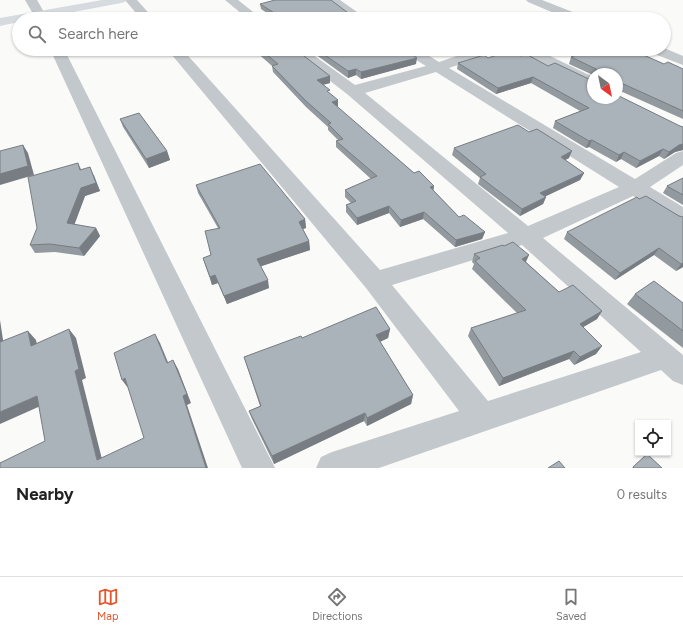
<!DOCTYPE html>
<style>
body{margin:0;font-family:Figtree,sans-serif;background:#f2f2f2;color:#222}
.controls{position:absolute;right:12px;bottom:12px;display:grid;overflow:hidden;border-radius:0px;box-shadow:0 1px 3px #0004}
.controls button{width:36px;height:36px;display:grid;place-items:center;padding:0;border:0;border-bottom:1px solid #e0e0e0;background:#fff;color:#222;font:20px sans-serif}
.compass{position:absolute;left:587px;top:68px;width:36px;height:36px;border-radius:50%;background:#fff;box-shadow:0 1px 3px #0004;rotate:147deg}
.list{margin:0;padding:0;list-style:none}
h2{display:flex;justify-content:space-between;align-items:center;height:52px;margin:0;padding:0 16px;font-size:17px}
h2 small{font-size:13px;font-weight:400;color:#767676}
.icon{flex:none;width:22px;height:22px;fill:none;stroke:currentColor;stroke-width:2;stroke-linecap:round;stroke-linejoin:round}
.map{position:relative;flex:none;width:683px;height:468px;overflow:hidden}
.search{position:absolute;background:#fff;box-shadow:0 1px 3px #0004;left:12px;right:12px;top:12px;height:44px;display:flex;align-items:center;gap:10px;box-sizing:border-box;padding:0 14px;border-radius:22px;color:#767676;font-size:15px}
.sheet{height:108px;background:#fff}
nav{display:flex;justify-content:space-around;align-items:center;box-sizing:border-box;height:56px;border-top:1px solid #e0e0e0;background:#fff;font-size:11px;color:#767676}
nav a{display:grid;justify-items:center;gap:2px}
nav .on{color:#e4572e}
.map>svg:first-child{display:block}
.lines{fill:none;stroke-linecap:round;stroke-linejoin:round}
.street{fill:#c3c8cc;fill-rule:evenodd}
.secondary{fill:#d6dbdf;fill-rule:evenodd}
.wall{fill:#929a9f}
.shaded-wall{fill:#777d82}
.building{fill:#aab3b9;stroke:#777d82}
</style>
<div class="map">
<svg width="683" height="468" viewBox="0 0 683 468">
<rect width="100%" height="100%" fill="#fafaf8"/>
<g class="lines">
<!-- street -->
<g class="street">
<polygon points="25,0 37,0 48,19 36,19"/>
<polygon points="125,0 137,0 154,19 141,19"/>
<polygon points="225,0 238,0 262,19 248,19"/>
<polygon points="326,0 340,0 367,19 353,19"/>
<polygon points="526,0 542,0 583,16 585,19 568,19 528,2"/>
<polygon points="664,48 683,56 683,65 649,52 647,49"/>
<polygon points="50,49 64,49 275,468 242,468"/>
<path d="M167 49H182L380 270 508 233 347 94 289 49H305L355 85 426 66 403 52 401 49H418L439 62 477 49H497L495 52 449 68 635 179 676 153 683 151V165L650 187 683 207V224L675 222 633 196 543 238 683 355V385L673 381 661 370 379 468H316L321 457 332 452 459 411 366 288ZM436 72 619 187 528 226 365 93ZM522 245 641 352 488 401 392 285Z"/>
<polygon points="518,49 536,49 593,77 593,88 520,52"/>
</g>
<!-- secondary -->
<polygon class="secondary" points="102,0 127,0 125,2 121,3 37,19 19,19 19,22 0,26 0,18"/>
</g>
<!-- wall -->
<g class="wall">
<polygon points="260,4 356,19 276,19 261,9"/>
<polygon points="253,49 295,49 330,76 330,83 323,85 330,94 338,106 337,107 414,173 434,186 433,190 459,217 485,232 482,239 455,247 423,219 400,227 389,213 357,225 346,212 346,205 351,203 345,197 345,190 371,179 336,147 336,141 338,140 328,130 328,127 306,107 273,72 272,66"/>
<polygon points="308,49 404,49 416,64 361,79 356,75 348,78"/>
<polygon points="521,56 548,66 593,98 680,126 683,127 683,150 675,152 664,159 659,156 636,168 621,159 616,162 589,147 586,148 553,128 555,121 580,111 531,83 496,94 457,69 458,63 488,58"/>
<polygon points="571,57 664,64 683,69 683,119 618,90 617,93 617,74 593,74 593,75 569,64"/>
<polygon points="120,119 167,151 170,160 149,168 123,127"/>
<polygon points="454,148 569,158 565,160 584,173 580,180 545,196 546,197 543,204 520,216 478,184 480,178 452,155"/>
<polygon points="78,163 81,169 94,175 100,191 85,196 74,225 96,228 100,236 84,256 55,252 35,253 30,245"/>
<polygon points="683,178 683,205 663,193 667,186"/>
<polygon points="196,185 305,219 306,228 303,229 309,241 310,250 261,266 269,288 227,304 218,283 212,285 203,258 211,255 218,228 198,193"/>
<polygon points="639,199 679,216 683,267 676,271 654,255 615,280 564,239 567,232"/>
<polygon points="474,254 526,262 559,292 602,311 597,319 583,327 602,346 596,354 574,365 569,359 499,386 468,336 471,328 517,313 472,269 474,264 472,262"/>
<polygon points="635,294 683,303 683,348 627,304"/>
<polygon points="390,329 388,338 380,342 413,395 411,404 367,426 364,421 274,464 252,419 249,411 260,406 244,357 302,338"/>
<polygon points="647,454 662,468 632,468"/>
</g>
<!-- shaded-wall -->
<g class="shaded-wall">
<polygon points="417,58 416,64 361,79 361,72"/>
<polygon points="356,69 356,75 348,78 348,71"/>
<polygon points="330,76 330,83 317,86 317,80"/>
<polygon points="533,77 531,83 496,94 498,88"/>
<polygon points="338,100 338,106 332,108 332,102"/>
<polygon points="592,140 589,147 586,148 589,141"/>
<polygon points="683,144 683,150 675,152 664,159 669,152 679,145"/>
<polygon points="23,145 28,153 34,175 0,185 0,174"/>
<polygon points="663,149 659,156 636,168 640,161"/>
<polygon points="167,151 170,160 149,168 146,159"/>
<polygon points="572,151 569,158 558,164 561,157"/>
<polygon points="624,152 621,159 616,162 619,155"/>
<polygon points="90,167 100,191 85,196 72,231 67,223"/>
<polygon points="584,173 580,180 538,200 540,193"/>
<polygon points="434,186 433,193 430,187"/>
<polygon points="546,197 543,204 520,216 522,209"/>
<polygon points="389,206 389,213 357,225 357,218"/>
<polygon points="424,212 423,219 400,227 401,220"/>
<polygon points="305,219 306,228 299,230 299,222"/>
<polygon points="96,228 100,236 84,256 79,248"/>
<polygon points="485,232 482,239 455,247 456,240"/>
<polygon points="309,241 310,250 259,267 257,259"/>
<polygon points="659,248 654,255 615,280 620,273"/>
<polygon points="529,255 525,264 522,259"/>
<polygon points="683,263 683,267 676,271 681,264"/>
<polygon points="215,275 218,283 212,285 210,277"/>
<polygon points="268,280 269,288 227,304 224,296"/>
<polygon points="602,311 597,319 575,332 580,324"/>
<polygon points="0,320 5,353 0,348"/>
<polygon points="69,329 76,338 86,378 82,380 104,467 97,460 75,371"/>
<polygon points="390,329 388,338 375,344 376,335"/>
<polygon points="28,331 36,340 39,354 31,346"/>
<polygon points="155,334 160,343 172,372 167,363"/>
<polygon points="602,346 596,354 574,365 580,357"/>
<polygon points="574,351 569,359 499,386 503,378"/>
<polygon points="173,360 178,369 191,403 187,405 208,468 206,468 183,396"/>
<polygon points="125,378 128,388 122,380"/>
<polygon points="413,395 411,404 367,426 367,418"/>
<polygon points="37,396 45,404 0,424 0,412"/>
<polygon points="365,413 364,421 274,464 272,456"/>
</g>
<!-- building -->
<g class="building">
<polygon points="275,0 331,0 356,19 284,19 260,4"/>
<polygon points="260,49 295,49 330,76 317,80 330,90 327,91 338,100 332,102 414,173 419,171 434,186 430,187 459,217 464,215 485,232 456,240 424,212 401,220 389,206 357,218 346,205 356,201 345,190 377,176 336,141 343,139 328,124 331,123 306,101 272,66 278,64"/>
<polygon points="316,49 404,49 417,58 361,72 356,69 348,71"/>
<polygon points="593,49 630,49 664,64 668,62 683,69 683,111 619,82 619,90 617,90 617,74 596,74 596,69 571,57"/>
<polygon points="511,50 521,56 526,54 548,66 555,63 593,81 593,98 617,98 617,95 680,126 683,127 683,144 679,145 669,152 663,149 640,161 624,152 619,155 592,140 589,141 555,121 589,108 533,77 498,88 458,63 484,55 488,58"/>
<polygon points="139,113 167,151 146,159 120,119"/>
<polygon points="518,125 529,132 537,129 572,151 561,157 584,173 540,193 546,197 522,209 480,177 486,174 454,148"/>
<polygon points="23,145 28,166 0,174 0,151"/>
<polygon points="78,163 80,170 90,167 96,183 81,188 67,223 96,228 79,248 50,244 30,245 37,228 28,177"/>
<polygon points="260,164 305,219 299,222 309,241 257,259 268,280 224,296 215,275 210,277 203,258 211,255 205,231 220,228 196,185"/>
<polygon points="683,178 683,195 667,186"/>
<polygon points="646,196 679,216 683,217 683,263 681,264 659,248 620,273 567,232 637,197 639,199"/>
<polygon points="513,242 529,255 522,259 559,292 573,285 602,311 580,324 602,346 580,357 574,351 503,378 471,328 526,310 475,261 480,258 474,254 503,245 504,246"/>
<polygon points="654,281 683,303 683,331 635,294"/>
<polygon points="376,307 390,329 376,335 413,395 367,418 365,413 272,456 249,411 261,406 244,357 301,336 302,338"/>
<polygon points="69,329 79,369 75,371 97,460 144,438 125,378 122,380 114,353 155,334 167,363 173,360 187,394 183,396 206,468 0,468 0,463 45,441 37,396 0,412 0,342 28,331 31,346"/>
<polygon points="647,454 662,468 634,468 633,467"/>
<polygon points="559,461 565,468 548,468"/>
</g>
</svg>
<div class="controls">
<button><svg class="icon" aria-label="locate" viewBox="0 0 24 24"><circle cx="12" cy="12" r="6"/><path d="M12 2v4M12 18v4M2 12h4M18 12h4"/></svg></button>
</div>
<svg class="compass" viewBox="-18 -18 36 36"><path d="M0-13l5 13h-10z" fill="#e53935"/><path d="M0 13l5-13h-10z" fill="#767676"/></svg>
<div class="search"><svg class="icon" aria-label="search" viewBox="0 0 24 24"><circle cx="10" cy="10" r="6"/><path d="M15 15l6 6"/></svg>Search here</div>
</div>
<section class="sheet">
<h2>Nearby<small>0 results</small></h2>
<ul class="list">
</ul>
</section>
<nav>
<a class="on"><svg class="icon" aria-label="map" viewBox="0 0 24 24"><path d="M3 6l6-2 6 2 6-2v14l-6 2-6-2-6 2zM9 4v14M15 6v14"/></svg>Map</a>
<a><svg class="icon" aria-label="directions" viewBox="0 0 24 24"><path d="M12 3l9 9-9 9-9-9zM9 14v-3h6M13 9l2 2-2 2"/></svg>Directions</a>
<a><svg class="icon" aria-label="saved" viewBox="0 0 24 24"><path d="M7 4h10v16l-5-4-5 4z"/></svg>Saved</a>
</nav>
